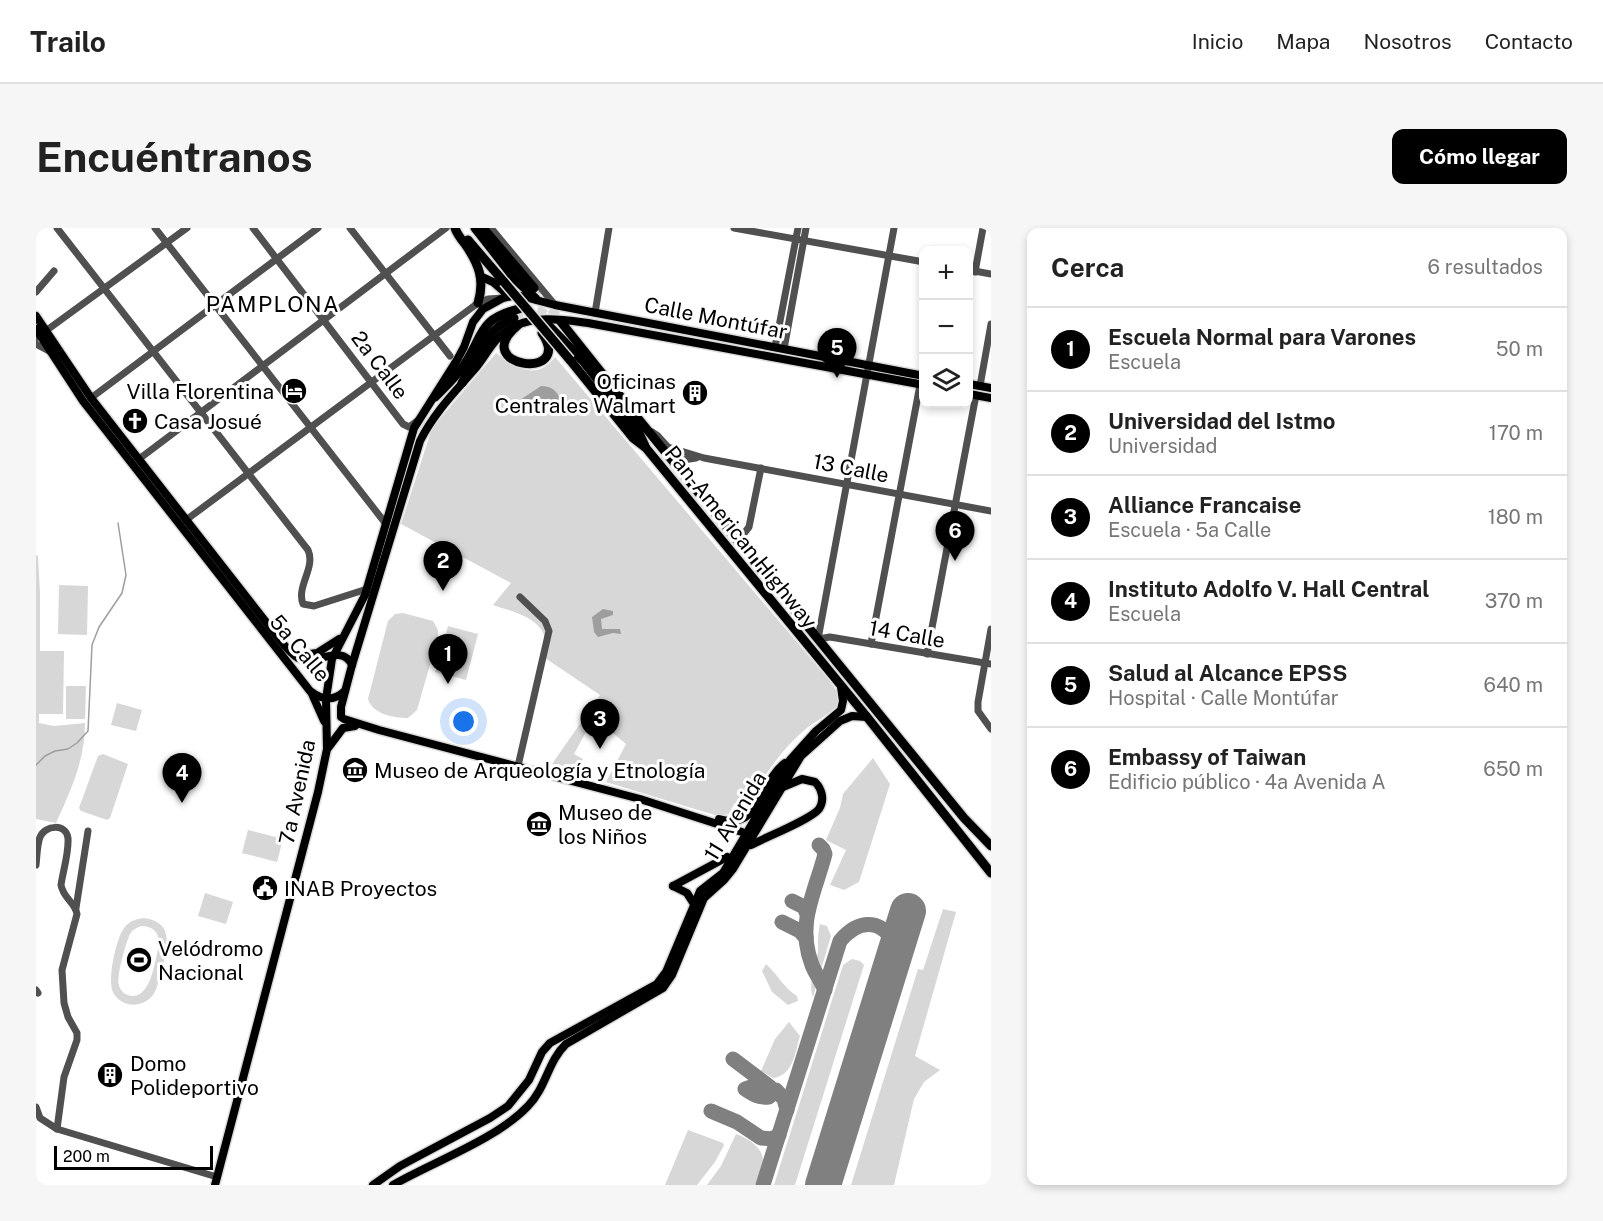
<!DOCTYPE html>
<html lang="es">
<meta charset="utf-8">
<style>
body{margin:0;font-family:"Public Sans",sans-serif;background:#f6f6f6;color:#222}
.controls{position:absolute;right:18px;top:18px;display:grid;overflow:hidden;border-radius:12px;box-shadow:0 3px 9px #0003}
.controls button{width:54px;height:54px;display:grid;place-items:center;padding:0;border:0;border-bottom:2px solid #e0e0e0;background:#fff;color:#222;font:30px sans-serif}
.scale{position:absolute;left:18px;bottom:15px;width:159px;box-sizing:border-box;padding-left:6px;border:3px solid #000;border-top:0;font-size:16px;line-height:21px;white-space:nowrap;color:#000;-webkit-text-stroke:4px #fff;paint-order:stroke}
.you{position:absolute;left:428px;top:494px;width:21px;height:21px;margin:-15px;border:4px solid #fff;border-radius:50%;background:#1a73e8;box-shadow:0 0 0 9px #1a73e833}
.badge{display:grid;place-items:center;width:39px;height:39px;border-radius:50%;background:#000;color:#fff;font-size:20px;font-weight:700}
.pin{position:absolute;translate:-50% -50px;filter:drop-shadow(0 2px 3px #0008)}
.pin::after{content:'';position:absolute;top:32px;width:21px;height:18px;background:inherit;clip-path:polygon(0 0,100% 0,50% 100%)}
.list{margin:0;padding:0;list-style:none}
h2{display:flex;justify-content:space-between;align-items:center;height:78px;margin:0;padding:0 24px;font-size:26px}
h2 small{font-size:20px;font-weight:400;color:#767676}
.list li{display:grid;grid-template-columns:39px 1fr auto;gap:18px;align-items:center;box-sizing:border-box;height:84px;padding:0 24px;border-top:2px solid #e0e0e0}
.list b{display:block;font-size:22px;white-space:nowrap}
.list p{margin:0;font-size:20px;white-space:nowrap;color:#767676}
.list em{font-size:20px;font-style:normal;color:#767676}
.icon{flex:none;width:33px;height:33px;fill:none;stroke:currentColor;stroke-width:2;stroke-linecap:round;stroke-linejoin:round}
.map{position:relative;flex:none;width:955px;height:957px;overflow:hidden;border-radius:12px}
header{display:flex;align-items:center;gap:36px;box-sizing:border-box;height:84px;padding:0 30px;background:#fff;border-bottom:2px solid #e0e0e0}
header strong{font-size:28px}
nav{display:flex;gap:33px;margin-inline-start:auto;font-size:21px}
.intro{display:flex;align-items:center;justify-content:space-between;box-sizing:border-box;height:144px;padding:0 36px}
h1{margin:0;font-size:42px}
.button{padding:15px 27px;border-radius:12px;background:#000;color:#fff;font-size:21px;font-weight:700}
main{display:flex;gap:36px;padding:0 36px}
aside{flex:1;background:#fff;border-radius:12px;box-shadow:0 3px 9px #0003}
.map>svg:first-child{display:block}
.green{fill:#d7d7d7;fill-rule:evenodd}
.water{fill:#9e9e9e}
.lines{fill:none;stroke-linecap:round;stroke-linejoin:round}
.stream{stroke:#9e9e9e;stroke-width:1.5}
.taxiway{stroke:#808080;stroke-width:15}
.runway{stroke:#808080;stroke-width:36}
.highway-tunnel{stroke:#d9d9d9;stroke-width:9;stroke-dasharray:9 4.5;stroke-linecap:butt}
.major-casing{stroke:#dbdbdb;stroke-width:11}
.highway-casing{stroke:#dbdbdb;stroke-width:12}
.minor{stroke:#505050;stroke-width:7}
.major{stroke:#000;stroke-width:8}
.highway{stroke:#000;stroke-width:9}
.highway-bridge-casing{stroke:#dbdbdb;stroke-width:12;stroke-linecap:butt}
.highway-bridge{stroke:#000;stroke-width:9}
.labels{text-anchor:middle;dominant-baseline:central;stroke-width:6;stroke-linejoin:round;paint-order:stroke}
.street-label{font-size:21px;fill:#000;stroke:#fff}
.poi-label{font-size:21px;fill:#000;stroke:#fff;text-anchor:start}
.neighbourhood-label{font-size:22px;letter-spacing:1.5px;fill:#000;stroke:#fff}
</style>
<header>
<strong>Trailo</strong>
<nav><a>Inicio</a><a>Mapa</a><a>Nosotros</a><a>Contacto</a></nav>
</header>
<div class="intro"><h1>Encuéntranos</h1><a class="button">Cómo llegar</a></div>
<main>
<div class="map">
<svg width="955" height="957" viewBox="0 0 955 957">
<rect width="100%" height="100%" fill="#fff"/>
<!-- green -->
<g class="green">
<path d="M460 125C479 139 500 154 519 129L793 452C798 460 806 468 802 477 801 480 777 496 772 499 746 520 728 548 711 576H698L693 586 682 588 570 554 590 516 558 489 538 526 547 531 541 543 516 536 564 467 509 430C509 424 511 416 509 410 504 389 474 383 457 377L475 355 365 296 396 200Z"/>
<path d="M0 327 2 328 4 365V423H28L27 486H3V495L18 498 49 495C49 532 35 562 20 595L0 591Z"/>
<polygon points="23,357 52,358 51,407 22,406"/>
<path d="M367 385 397 393 402 402V409L381 482 372 490C358 490 336 486 332 471L352 393 359 386Z"/>
<polygon points="412,398 442,406 430,452 399,444"/>
<polygon points="30,458 50,458 49,491 30,491"/>
<polygon points="81,475 106,482 100,503 75,497"/>
<polygon points="67,526 92,536 74,590 71,592 45,583 43,580 62,528"/>
<polygon points="837,530 854,556 823,654 808,662 794,657 810,622 790,612 804,580 807,566"/>
<polygon points="212,602 247,611 241,634 206,625"/>
<polygon points="169,665 197,674 190,696 162,688"/>
<polygon points="907,681 920,684 879,828 904,842 888,854 878,871 858,957 815,957 882,741 887,742"/>
<path d="M108 690C139 694 131 720 126 741 123 749 122 760 117 767 107 780 87 780 78 766 70 755 80 711 88 700 93 693 100 691 108 690ZM105 698C117 698 124 705 123 717 119 731 115 775 92 767 88 766 84 762 83 757 80 749 90 714 94 706 96 702 100 700 105 698Z"/>
<path d="M784 696 791 698 795 708 777 769C771 752 782 737 782 720 782 711 782 705 784 696Z"/>
<polygon points="816,731 824,733 828,737 759,957 738,957 807,737"/>
<path d="M730 736C742 747 748 760 761 768L762 773 752 777 736 764 726 743Z"/>
<path d="M753 794 764 808C759 825 757 848 737 850L725 843 739 811Z"/>
<polygon points="652,902 687,915 688,917 679,934 661,957 629,957"/>
<path d="M700 906C710 909 728 920 727 933 726 941 722 949 719 957H671L685 938Z"/>
</g>
<!-- water -->
<g class="water">
<path d="M505 158C524 159 523 170 529 187H525C514 178 507 168 491 175L484 172Z"/>
<polygon points="567,381 577,383 577,387 565,391 566,401 584,401 585,406 577,405 562,409 558,404 556,389"/>
</g>
<g class="lines">
<!-- stream -->
<polyline class="stream" points="0,537 9,528 19,523 32,521 41,515 52,503 56,417 63,399 86,365 90,347 82,295"/>
<!-- taxiway -->
<g class="taxiway">
<path d="M783 617 787 621 789 626C779 665 760 696 776 737 779 745 785 753 789 762"/>
<polyline points="756,673 768,679 771,686"/>
<polyline points="746,694 764,703 770,710"/>
<polyline points="697,831 734,859"/>
<path d="M730 857 723 856 709 861C717 866 722 870 733 869L740 862 748 871 751 882"/>
<polyline points="675,883 701,894 725,910 736,911 743,907"/>
<path d="M727 957 804 713C824 689 850 691 860 721"/>
</g>
<!-- runway -->
<polyline class="runway" points="787,957 872,683"/>
<!-- highway-tunnel -->
<g class="highway-tunnel">
<polyline points="498,60 524,92"/>
<polyline points="488,81 504,83 522,93"/>
<polyline points="478,90 502,91"/>
</g>
<!-- major casing -->
<g class="major-casing">
<g id="major">
<polyline points="446,49 457,54 473,68"/>
<path d="M0 88 55 170 244 412C249 418 255 426 262 430 280 439 305 414 316 437"/>
<path d="M0 101 47 173 274 463C286 472 297 474 309 463"/>
<polyline points="933,156 955,160"/>
<polyline points="933,166 955,170"/>
<polyline points="267,427 281,425 303,411"/>
<polyline points="276,466 288,493"/>
<polyline points="292,520 307,500 319,498"/>
<path d="M683 591C726 603 723 554 749 535"/>
<path d="M706 604 604 571 343 502 308 491 305 489V479L316 437 384 213C398 185 418 165 438 142 447 132 453 119 463 109 487 85 522 91 552 95L888 157"/>
<path d="M715 617C730 609 774 592 783 581 789 572 786 561 779 554L766 551 747 559"/>
<polyline points="637,658 691,629"/>
<polyline points="637,658 651,665 658,676"/>
<polyline points="179,957 282,564 291,521 290,471 296,431 329,367 378,200 421,132 428,119 437,94 447,81 467,70 481,67 519,77 888,148"/>
<polyline points="337,957 364,938 454,890 472,878 493,852 506,824 514,815 621,756 630,744 664,663 687,645 754,532 780,503 805,482 807,473 805,459"/>
<path d="M357 957C397 934 461 911 492 878 510 860 512 833 530 816L627 760 636 747 668 670 688 652 697 641 765 528 804 493 816 488 831 489"/>
</g>
</g>
<!-- highway casing -->
<g class="highway-casing">
<g id="highway">
<path d="M419 0C421 6 425 11 429 16 443 36 449 52 442 75"/>
<polyline points="439,0 479,51 500,71"/>
<polyline points="447,0 498,60"/>
<polyline points="432,12 468,54"/>
<polyline points="525,94 600,188 928,590 955,618"/>
<polyline points="511,96 547,133 603,205 609,218"/>
<path d="M482 97C431 139 539 154 506 105"/>
<polyline points="534,132 597,210 610,220 831,489 955,645"/>
<path d="M426 155C441 131 449 100 478 90"/>
<path d="M399 169C409 159 420 149 428 137 448 107 442 91 483 81"/>
</g>
</g>
<!-- minor -->
<g class="minor">
<path d="M21 0 272 322C280 340 260 358 267 376L278 378 331 361"/>
<polyline points="119,0 350,296"/>
<polyline points="217,0 367,196 373,199 381,193"/>
<polyline points="314,0 414,128"/>
<polyline points="455,0 519,77"/>
<polyline points="698,0 888,34"/>
<polyline points="858,0 782,411 794,409 955,436"/>
<polyline points="933,42 955,46"/>
<polyline points="939,44 947,0"/>
<polyline points="0,64 18,43"/>
<polyline points="559,85 573,0"/>
<polyline points="0,110 151,0"/>
<polyline points="0,116 13,123"/>
<polyline points="739,119 762,0"/>
<polyline points="748,121 770,0"/>
<polyline points="944,158 955,96"/>
<polyline points="55,170 282,0"/>
<polyline points="616,204 622,208 632,219 668,230 955,283"/>
<polyline points="103,231 410,0"/>
<polyline points="643,241 647,232 660,230"/>
<polyline points="150,292 442,75 452,71 467,70"/>
<polyline points="702,313 713,299 725,240"/>
<polyline points="955,401 942,474 942,483 955,501"/>
<polyline points="835,416 884,157"/>
<polyline points="891,426 940,167"/>
<polyline points="482,538 513,403 509,393 484,369"/>
<path d="M0 637C1 629 1 617 4 609 9 597 30 595 32 610 33 625 27 643 25 657 27 670 39 674 41 686L26 742 28 775 32 789 41 805V812L28 849 21 901"/>
<polyline points="40,680 52,603"/>
<polyline points="0,762 2,765"/>
<polyline points="0,879 4,890 21,901 181,949"/>
</g>
<!-- major -->
<use href="#major" class="major"/>
<!-- highway -->
<use href="#highway" class="highway"/>
<!-- highway-bridge casing -->
<g class="highway-bridge-casing">
<polyline id="highway-bridge" points="468,54 534,132"/>
</g>
<!-- highway-bridge -->
<use href="#highway-bridge" class="highway-bridge"/>
</g>
<!-- icons -->
<defs>
<g id="hotel-disc" transform="scale(1.35)"><circle r="9.5" fill="#000" stroke="#fff"/><path d="M-6-4.5h1.5V1H6V5H4.5V3h-9V5H-6ZM-4 0a1.8 1.8 0 1 1 3.6 0ZM.5 0V-2.5h3Q6-2.5 6 0Z" fill="#fff"/></g>
<g id="building-disc" transform="scale(1.35)"><circle r="9.5" fill="#000" stroke="#fff"/><path d="M-4-6H4V6H1V3H-1V6H-4ZM-2.5-4.3h1.7v1.8h-1.7ZM.8-4.3h1.7v1.8H.8ZM-2.5-1h1.7V.8h-1.7ZM.8-1h1.7V.8H.8Z" fill="#fff"/></g>
<g id="church-disc" transform="scale(1.35)"><circle r="9.5" fill="#000" stroke="#fff"/><path d="M-1.2-6h2.4v3.5h3.3v2.4h-3.3V6h-2.4V-.1h-3.3v-2.4h3.3Z" fill="#fff"/></g>
<g id="museum-disc" transform="scale(1.35)"><circle r="9.5" fill="#000" stroke="#fff"/><path d="M0-6L6-3V-2H-6V-3ZM-5-1h2V3h-2ZM-1-1h2V3h-2ZM3-1h2V3H3ZM-6 4H6V6H-6Z" fill="#fff"/></g>
<g id="civic-disc" transform="scale(1.35)"><circle r="9.5" fill="#000" stroke="#fff"/><path d="M-.6-6.5H3V-4.5H.6V-3L4-1V1h2V6H-6V1h2V-1L-.6-3ZM-1.2 2.5V6h2.4V2.5Z" fill="#fff"/></g>
<g id="stadium-disc" transform="scale(1.35)"><circle r="9.5" fill="#000" stroke="#fff"/><path d="M0-5a6.5 5 0 1 0 0 10a6.5 5 0 1 0 0-10ZM-3.5-1.8h7v3.6h-7Z" fill="#fff"/></g>
</defs>
<g fill-rule="evenodd">
<use href="#hotel-disc" x="258" y="163"/>
<use href="#building-disc" x="659" y="165"/>
<use href="#church-disc" x="99" y="193"/>
<use href="#museum-disc" x="319" y="542"/>
<use href="#museum-disc" x="503" y="596"/>
<use href="#civic-disc" x="229" y="660"/>
<use href="#stadium-disc" x="103" y="732"/>
<use href="#building-disc" x="74" y="847"/>
</g>
<g class="labels">
<!-- street labels -->
<g class="street-label">
<text transform="translate(680 90) rotate(11)">Calle Montúfar</text>
<text transform="translate(344 137) rotate(53)">2a Calle</text>
<text transform="translate(815 240) rotate(11)">13 Calle</text>
<text transform="translate(705 309) rotate(51)">Pan-American Highway</text>
<text transform="translate(871 406) rotate(10)">14 Calle</text>
<text transform="translate(264 420) rotate(50)">5a Calle</text>
<text transform="translate(261 564) rotate(-78)">7a Avenida</text>
<text transform="translate(699 588) rotate(-59)">11 Avenida</text>
</g>
<!-- poi labels -->
<g class="poi-label">
<text x="640" y="153" text-anchor="end">Oficinas<tspan x="640" dy="24">Centrales Walmart</tspan></text>
<text x="238" y="163" text-anchor="end">Villa Florentina</text>
<text x="118" y="193">Casa Josué</text>
<text x="338" y="542">Museo de Arqueología y Etnología</text>
<text x="522" y="584">Museo de<tspan x="522" dy="24">los Niños</tspan></text>
<text x="248" y="660">INAB Proyectos</text>
<text x="122" y="720">Velódromo<tspan x="122" dy="24">Nacional</tspan></text>
<text x="94" y="835">Domo<tspan x="94" dy="24">Polideportivo</tspan></text>
</g>
<!-- neighbourhood labels -->
<g class="neighbourhood-label">
<text x="237" y="76">PAMPLONA</text>
</g>
</g>
</svg>
<div class="controls">
<button>+</button>
<button>−</button>
<button><svg class="icon" aria-label="layers" viewBox="0 0 24 24"><path d="M12 4l9 5-9 5-9-5zM3 14l9 5 9-5"/></svg></button>
</div>
<div class="scale">200 m</div>
<div class="you"></div>
<div class="pin badge" style="left:412px;top:456px">1</div>
<div class="pin badge" style="left:407px;top:363px">2</div>
<div class="pin badge" style="left:564px;top:521px">3</div>
<div class="pin badge" style="left:146px;top:575px">4</div>
<div class="pin badge" style="left:801px;top:150px">5</div>
<div class="pin badge" style="left:919px;top:333px">6</div>
</div>
<aside>
<h2>Cerca<small>6 resultados</small></h2>
<ul class="list">
<li><span class="badge">1</span><div><b>Escuela Normal para Varones</b><p>Escuela</p></div><em>50 m</em></li>
<li><span class="badge">2</span><div><b>Universidad del Istmo</b><p>Universidad</p></div><em>170 m</em></li>
<li><span class="badge">3</span><div><b>Alliance Francaise</b><p>Escuela · 5a Calle</p></div><em>180 m</em></li>
<li><span class="badge">4</span><div><b>Instituto Adolfo V. Hall Central</b><p>Escuela</p></div><em>370 m</em></li>
<li><span class="badge">5</span><div><b>Salud al Alcance EPSS</b><p>Hospital · Calle Montúfar</p></div><em>640 m</em></li>
<li><span class="badge">6</span><div><b>Embassy of Taiwan</b><p>Edificio público · 4a Avenida A</p></div><em>650 m</em></li>
</ul>
</aside>
</main>
